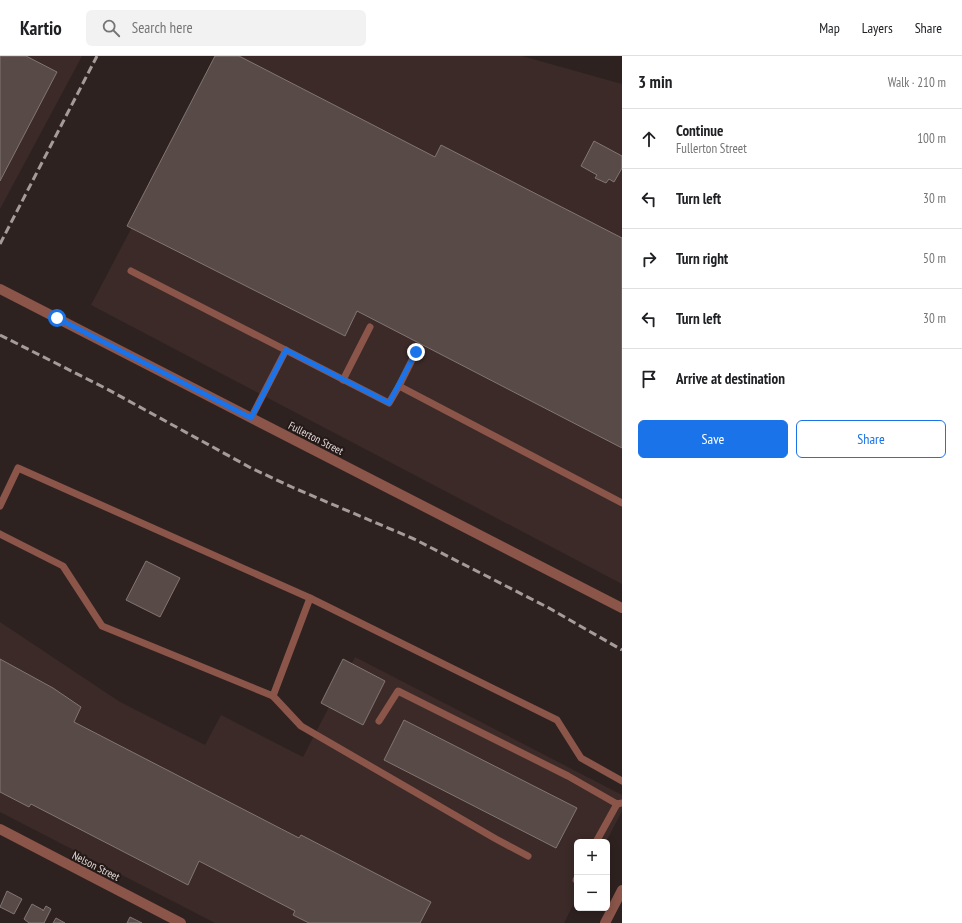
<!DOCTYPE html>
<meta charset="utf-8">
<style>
body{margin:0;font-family:"PT Sans Narrow",sans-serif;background:#f2f2f2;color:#202124}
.controls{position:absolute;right:12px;bottom:12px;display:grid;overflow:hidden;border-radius:6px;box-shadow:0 2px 10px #0003}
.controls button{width:36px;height:36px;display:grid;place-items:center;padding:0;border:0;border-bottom:1px solid #e0e0e0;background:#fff;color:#202124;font:20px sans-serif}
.stop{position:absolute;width:12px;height:12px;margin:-9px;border:3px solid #1a73e8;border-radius:50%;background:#fff}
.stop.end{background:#1a73e8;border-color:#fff;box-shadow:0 1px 4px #0008}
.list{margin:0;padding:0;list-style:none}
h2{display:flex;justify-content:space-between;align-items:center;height:52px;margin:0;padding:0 16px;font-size:17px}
h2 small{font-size:13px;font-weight:400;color:#757577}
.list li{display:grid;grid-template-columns:26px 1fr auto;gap:12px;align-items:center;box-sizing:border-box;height:60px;padding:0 16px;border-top:1px solid #e0e0e0}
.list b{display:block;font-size:15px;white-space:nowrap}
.list p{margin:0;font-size:13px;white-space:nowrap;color:#757577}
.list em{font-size:13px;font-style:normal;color:#757577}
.actions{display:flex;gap:8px;padding:12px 16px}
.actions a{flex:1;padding:9px 0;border:1px solid #1a73e8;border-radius:6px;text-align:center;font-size:14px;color:#1a73e8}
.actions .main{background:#1a73e8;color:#fff}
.icon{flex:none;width:22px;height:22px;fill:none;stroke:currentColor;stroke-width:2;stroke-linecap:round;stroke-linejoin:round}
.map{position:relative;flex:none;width:622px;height:867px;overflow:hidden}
header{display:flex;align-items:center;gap:24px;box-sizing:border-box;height:56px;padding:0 20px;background:#fff;border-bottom:1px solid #e0e0e0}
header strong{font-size:19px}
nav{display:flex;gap:22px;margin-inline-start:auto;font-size:14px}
.search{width:280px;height:36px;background:#f2f2f2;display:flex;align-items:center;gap:10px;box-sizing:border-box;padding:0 14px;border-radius:6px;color:#757577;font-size:15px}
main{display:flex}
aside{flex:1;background:#fff}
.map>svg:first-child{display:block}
.built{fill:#3b2a27}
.building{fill:#574a47;stroke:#837572}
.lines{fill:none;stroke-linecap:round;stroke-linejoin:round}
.service{stroke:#8b554a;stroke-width:7}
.minor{stroke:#8b554a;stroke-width:10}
.tertiary{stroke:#8b554a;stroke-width:10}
.rail{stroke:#a59c9a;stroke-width:3;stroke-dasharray:8 4;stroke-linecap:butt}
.route{stroke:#1a73e8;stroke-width:5}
.labels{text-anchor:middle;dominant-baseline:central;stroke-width:4;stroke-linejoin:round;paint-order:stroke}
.street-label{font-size:11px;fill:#e1dad8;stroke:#241917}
</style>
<header>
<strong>Kartio</strong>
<div class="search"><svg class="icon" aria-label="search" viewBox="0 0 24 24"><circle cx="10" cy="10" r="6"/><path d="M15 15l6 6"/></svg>Search here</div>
<nav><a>Map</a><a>Layers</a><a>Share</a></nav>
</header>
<main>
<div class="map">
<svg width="622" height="867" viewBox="0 0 622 867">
<rect width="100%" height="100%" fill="#2e2220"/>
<!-- built -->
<g class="built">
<polygon points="0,0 82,0 0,153"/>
<polygon points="222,0 522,0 622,28 622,528 91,249"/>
<polygon points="0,566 120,646 205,689 221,659 303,701 355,601 622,739 622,755 606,786 577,786 577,841 564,867 215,867 0,756"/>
</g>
<!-- building -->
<g class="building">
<polygon points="0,0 26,0 57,16 0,125"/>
<polygon points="215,0 239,0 435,101 441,89 622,182 622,392 357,255 345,280 127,170"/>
<polygon points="594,85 622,100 622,112 614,126 609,123 606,127 595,122 597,119 581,110"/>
<polygon points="146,505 180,522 160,561 126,544"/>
<polygon points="0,603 53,632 81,651 74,666 299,782 301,779 431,846 420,867 309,867 293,859 295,855 199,805 188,829 31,748 29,751 0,736"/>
<polygon points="343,603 385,625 363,669 321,647"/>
<polygon points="404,664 577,752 556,792 384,704"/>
<polygon points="7,835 22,843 14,858 0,851"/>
<polygon points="32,848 43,854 43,855 46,850 51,853 44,867 29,867 24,863"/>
<polygon points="130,861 142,867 127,867"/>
<polygon points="56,862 65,867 53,867"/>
</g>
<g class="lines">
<!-- service -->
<g class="service">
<polyline points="131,215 389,347 399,330 622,447"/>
<polyline points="343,324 370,271"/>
<polyline points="399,330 416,296"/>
<polyline points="251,362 286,294"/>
<polyline points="0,450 18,412 310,542 557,664 581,702 622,725"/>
<polyline points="0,478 63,510 102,570 273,640 310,542"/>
<polyline points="273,640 301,670 496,783 528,800"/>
<polyline points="379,665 398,635 568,720 617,748 622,747"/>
<polyline points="596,786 617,748"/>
<polyline points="577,822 576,824 577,825"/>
</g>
<!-- minor -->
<polyline class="minor" points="0,773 181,867"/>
<!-- tertiary -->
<g class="tertiary">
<polyline points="0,233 622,552"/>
<polyline points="605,867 622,834"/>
</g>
<!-- rail -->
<g class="rail">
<polyline points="0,188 97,0"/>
<polyline points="0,279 107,333 251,412 294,432 414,483 549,552 622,594"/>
</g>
</g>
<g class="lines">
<!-- route -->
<polyline class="route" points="57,262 251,362 286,294 389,347 416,296"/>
</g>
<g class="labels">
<!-- street labels -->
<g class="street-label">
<text transform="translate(316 382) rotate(27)">Fullerton Street</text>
<text transform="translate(96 810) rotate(27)">Nelson Street</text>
</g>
</g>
</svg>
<div class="controls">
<button>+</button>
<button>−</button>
</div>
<div class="stop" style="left:57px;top:262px"></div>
<div class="stop end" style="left:416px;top:296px"></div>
</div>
<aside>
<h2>3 min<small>Walk · 210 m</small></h2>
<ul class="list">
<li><svg class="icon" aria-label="ahead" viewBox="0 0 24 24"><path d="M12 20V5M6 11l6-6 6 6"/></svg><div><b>Continue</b><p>Fullerton Street</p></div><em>100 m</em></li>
<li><svg class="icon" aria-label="left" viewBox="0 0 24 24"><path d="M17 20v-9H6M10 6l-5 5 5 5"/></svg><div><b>Turn left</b></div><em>30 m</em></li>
<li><svg class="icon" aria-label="right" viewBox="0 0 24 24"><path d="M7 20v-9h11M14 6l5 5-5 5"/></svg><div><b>Turn right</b></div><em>50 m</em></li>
<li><svg class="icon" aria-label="left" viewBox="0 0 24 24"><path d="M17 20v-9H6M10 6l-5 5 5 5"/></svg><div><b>Turn left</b></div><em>30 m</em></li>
<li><svg class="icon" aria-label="arrive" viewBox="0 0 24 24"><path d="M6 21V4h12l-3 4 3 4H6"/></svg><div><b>Arrive at destination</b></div></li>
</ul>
<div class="actions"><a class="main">Save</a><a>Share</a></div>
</aside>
</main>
